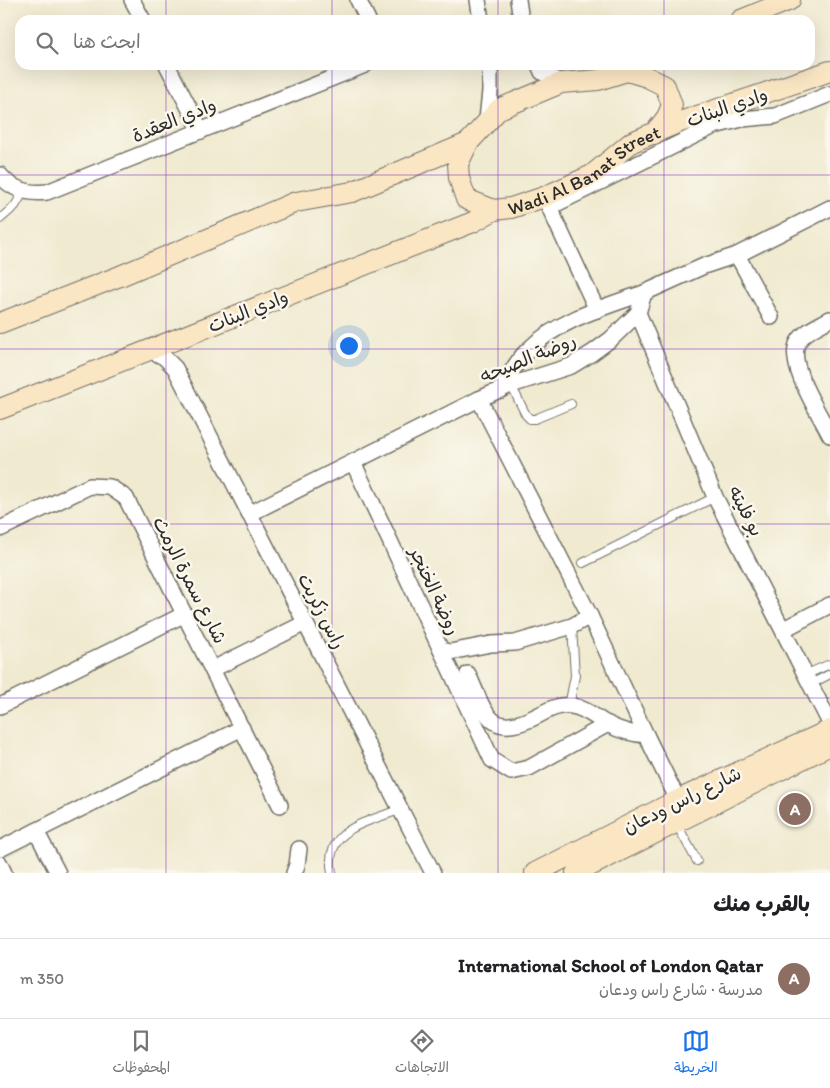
<!DOCTYPE html>
<html lang="ar">
<meta charset="utf-8">
<style>
body{margin:0;font-family:Itim,"Playpen Sans Arabic",sans-serif;background:#f6f6f6;color:#202124;direction:rtl}
.you{position:absolute;left:348px;top:345px;width:18px;height:18px;margin:-12px;border:4px solid #fff;border-radius:50%;background:#1a73e8;box-shadow:0 0 0 8px #1a73e833}
.badge{display:grid;place-items:center;width:32px;height:32px;border-radius:50%;background:#1a73e8;color:#fff;font-size:16px;font-weight:700}
.pin{position:absolute;translate:-50% -50%;border:2px solid #fff;box-shadow:0 1px 5px #0006}
.list{margin:0;padding:0;list-style:none}
h2{display:flex;justify-content:space-between;align-items:center;height:65px;margin:0;padding:0 20px;font-size:21px}
h2 small{font-size:16px;font-weight:400;color:#757577}
.list li{display:grid;grid-template-columns:32px 1fr auto;gap:15px;align-items:center;box-sizing:border-box;height:80px;padding:0 20px;border-top:1px solid #e0e0e0}
.list b{display:block;font-size:19px;white-space:nowrap}
.list p{margin:0;font-size:16px;white-space:nowrap;color:#757577}
.list em{font-size:16px;font-style:normal;color:#757577}
.icon{flex:none;width:28px;height:28px;fill:none;stroke:currentColor;stroke-width:2;stroke-linecap:round;stroke-linejoin:round}
.map{position:relative;flex:none;width:830px;height:873px;overflow:hidden;direction:ltr}
.search{position:absolute;background:#fff;box-shadow:0 5px 20px #0002;left:15px;right:15px;top:15px;height:55px;display:flex;align-items:center;gap:12px;box-sizing:border-box;padding:0 18px;border-radius:15px;color:#757577;font-size:19px}
.sheet{height:145px;background:#fff}
nav{display:flex;justify-content:space-around;align-items:center;box-sizing:border-box;height:70px;border-top:1px solid #e0e0e0;background:#fff;font-size:14px;color:#757577}
nav a{display:grid;justify-items:center;gap:2px}
nav .on{color:#1a73e8}
.map>svg:first-child{display:block}
.lines{fill:none;stroke-linecap:round;stroke-linejoin:round}
.lane-casing{stroke:#706e65;stroke-width:10}
.street-casing{stroke:#706e65;stroke-width:18}
.secondary-casing{stroke:#706e65;stroke-width:22}
.lane{stroke:#fff;stroke-width:8}
.street{stroke:#fff;stroke-width:15}
.secondary{stroke:#fbe6c4;stroke-width:20}
.grid{fill:none;stroke:#7b2cbf;stroke-width:1;stroke-opacity:0.55}
.labels{text-anchor:middle;dominant-baseline:central;stroke-width:5;stroke-linejoin:round;paint-order:stroke}
.street-label{font-size:19px;fill:#2b2b2b;stroke:#fbf7ec}
</style>
<div class="map">
<svg width="830" height="873" viewBox="0 0 830 873">
<rect width="100%" height="100%" fill="#fbf7ec"/>
<filter id="ink" filterUnits="userSpaceOnUse"><feTurbulence type="fractalNoise" baseFrequency=".02" numOctaves="2"/><feDisplacementMap in="SourceGraphic" scale="10" xChannelSelector="R" yChannelSelector="G"/><feConvolveMatrix kernelMatrix="1 2 1 2 8 2 1 2 1" color-interpolation-filters="sRGB"/></filter>
<filter id="wash" filterUnits="userSpaceOnUse"><feTurbulence type="fractalNoise" baseFrequency=".0096" numOctaves="4" result="noise"/><feDisplacementMap in="SourceGraphic" scale="20" xChannelSelector="R" yChannelSelector="G"/><feGaussianBlur stdDeviation="1.12" result="paint"/><feColorMatrix in="noise" values="0 0 0 0 0 0 0 0 0 0 0 0 0 0 0 0 0 1.4 0 .05"/><feComposite in="paint" operator="in"/></filter>
<g filter="url(#wash)">
<rect width="100%" height="100%" fill="#f0ead0"/>
</g>
<g filter="url(#ink)">
<g class="lines">
<!-- lane casing -->
<g class="lane-casing">
<g id="lane">
<polyline points="0,219 15,206 24,191"/>
<polyline points="511,385 526,415 530,419 535,419 571,404"/>
<polyline points="583,563 715,497"/>
<polyline points="807,674 830,664"/>
<polyline points="811,684 830,674"/>
<polyline points="569,706 575,676 572,626"/>
<polyline points="676,823 697,861"/>
<path d="M332 873C323 828 369 822 401 809"/>
</g>
</g>
<!-- street casing -->
<g class="street-casing">
<g id="street">
<polyline points="132,0 143,20"/>
<polyline points="358,0 368,20"/>
<polyline points="478,0 481,20"/>
<polyline points="518,0 521,20"/>
<polyline points="167,65 201,131"/>
<polyline points="539,65 542,72 561,83"/>
<polyline points="487,120 490,91 490,65"/>
<path d="M0 175C12 190 29 194 47 192L365 65"/>
<polyline points="545,198 597,310"/>
<polyline points="550,207 714,126 742,119 775,116 830,94"/>
<polyline points="737,255 771,317"/>
<polyline points="638,313 715,497 830,723"/>
<path d="M830 319C820 325 804 331 798 342 786 364 820 414 830 435"/>
<polyline points="150,350 164,357 175,368 433,873"/>
<path d="M501 390C509 377 516 361 527 351 558 320 604 307 644 293"/>
<polyline points="479,399 590,616 646,735"/>
<polyline points="353,462 441,650 450,652 491,644 515,643 572,626 590,616"/>
<polyline points="249,514 479,399 511,385 571,366 592,353 611,339 638,313 644,293 704,266 737,255 830,208"/>
<polyline points="0,529 90,486 110,487 126,498 280,805"/>
<polyline points="784,629 830,605"/>
<polyline points="441,650 492,760 511,772 529,768 608,724"/>
<polyline points="213,669 305,623"/>
<path d="M468 674C486 714 489 741 539 715 550 709 560 704 572 706 586 708 597 719 609 725 621 731 632 734 646 735L678 800"/>
<polyline points="0,706 185,614"/>
<polyline points="36,831 58,873"/>
<polyline points="0,849 242,728"/>
<polyline points="0,864 4,873"/>
<polyline points="294,873 297,865 299,849"/>
</g>
</g>
<!-- secondary casing -->
<g class="secondary-casing">
<g id="secondary">
<polyline points="741,20 790,0"/>
<path id="s1" d="M654 134 667 117 672 105 665 86 647 77 627 71 598 80 561 83 499 109 468 143 458 164 459 178 466 199 494 210 511 208 544 197 592 175 632 142 680 122 830 71"/>
<polyline points="0,323 120,276 296,202 352,192 468,143"/>
<polyline points="0,409 473,222 494,210"/>
<polyline points="535,873 678,800 830,730"/>
<polyline points="576,873 830,745"/>
</g>
</g>
<!-- lane -->
<use href="#lane" class="lane"/>
<!-- street -->
<use href="#street" class="street"/>
<!-- secondary -->
<use href="#secondary" class="secondary"/>
</g>
</g>
<!-- grid -->
<path class="grid" d="M166 0V20M332 0V20M498 0V20M664 0V20M166 65V873M332 65V873M498 65V873M664 65V873M0 175H830M0 349H830M0 524H830M0 698H830"/>
<g class="labels">
<!-- street labels -->
<g class="street-label">
<text transform="translate(727 107) rotate(-19)">وادي البنات</text>
<text transform="translate(174 120) rotate(-22)">وادي العقدة</text>
<text stroke="none"><textPath href="#s1" startOffset="466">Wadi Al Banat Street</textPath></text>
<text transform="translate(248 311) rotate(-22)">وادي البنات</text>
<text transform="translate(528 358) rotate(-22)">روضة الصيحه</text>
<text transform="translate(746 511) rotate(63)">بو فليته</text>
<text transform="translate(190 580) rotate(63)">شارع سمرة الرمث</text>
<text transform="translate(435 591) rotate(65)">روضة الخنجر</text>
<text transform="translate(322 611) rotate(63)">راس زكريت</text>
<text transform="translate(682 800) rotate(-26)">شارع راس ودعان</text>
</g>
</g>
</svg>
<div class="you"></div>
<div class="pin badge" style="left:795px;top:809px;background:#8d6e63">A</div>
<div class="search"><svg class="icon" aria-label="search" viewBox="0 0 24 24"><circle cx="10" cy="10" r="6"/><path d="M15 15l6 6"/></svg>ابحث هنا</div>
</div>
<section class="sheet">
<h2>بالقرب منك<small></small></h2>
<ul class="list">
<li><span class="badge" style="background:#8d6e63">A</span><div><b>International School of London Qatar</b><p>مدرسة · شارع راس ودعان</p></div><em>350 m</em></li>
</ul>
</section>
<nav>
<a class="on"><svg class="icon" aria-label="map" viewBox="0 0 24 24"><path d="M3 6l6-2 6 2 6-2v14l-6 2-6-2-6 2zM9 4v14M15 6v14"/></svg>الخريطة</a>
<a><svg class="icon" aria-label="directions" viewBox="0 0 24 24"><path d="M12 3l9 9-9 9-9-9zM9 14v-3h6M13 9l2 2-2 2"/></svg>الاتجاهات</a>
<a><svg class="icon" aria-label="saved" viewBox="0 0 24 24"><path d="M7 4h10v16l-5-4-5 4z"/></svg>المحفوظات</a>
</nav>
